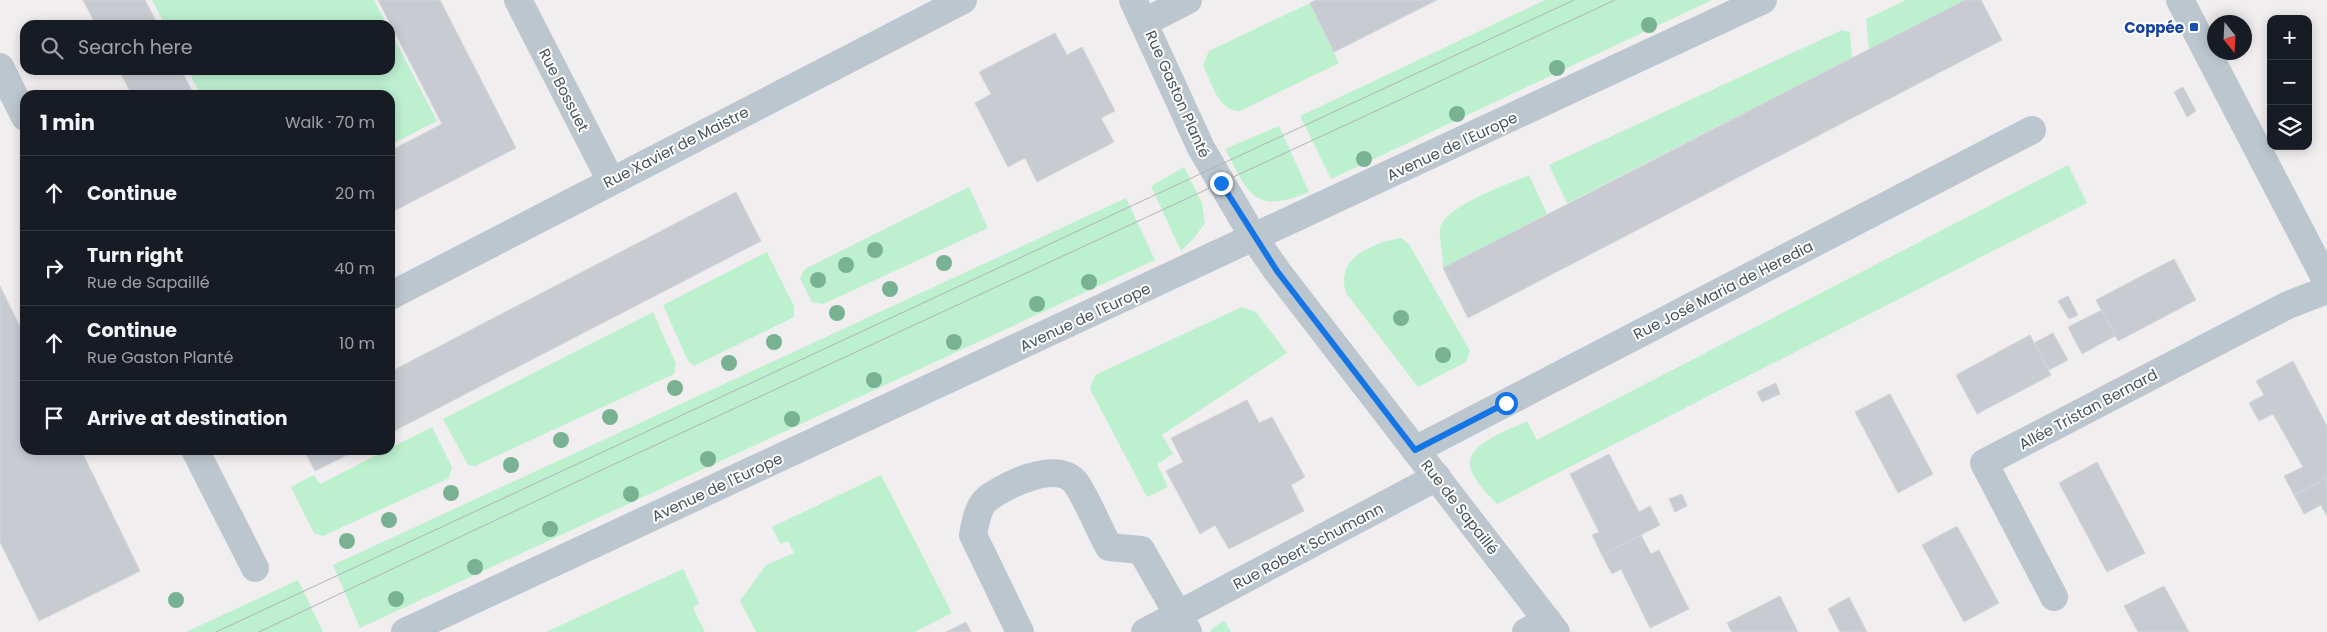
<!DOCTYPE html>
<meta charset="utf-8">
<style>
body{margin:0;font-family:Poppins,sans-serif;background:#20242c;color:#f1f3f6}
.controls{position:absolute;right:15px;top:15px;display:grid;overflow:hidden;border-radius:10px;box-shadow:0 2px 12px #0003}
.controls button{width:45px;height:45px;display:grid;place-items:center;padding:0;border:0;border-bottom:1px solid #363941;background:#171b24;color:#f1f3f6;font:25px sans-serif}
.compass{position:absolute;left:2207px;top:15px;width:45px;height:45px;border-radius:50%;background:#171b24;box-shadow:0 2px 12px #0003;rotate:162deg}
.stop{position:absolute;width:15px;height:15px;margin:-11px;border:4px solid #1575e4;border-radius:50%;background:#fff}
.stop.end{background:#1575e4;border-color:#fff;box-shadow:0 1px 5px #0008}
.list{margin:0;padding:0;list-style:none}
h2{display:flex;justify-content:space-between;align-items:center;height:65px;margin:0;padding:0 20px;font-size:21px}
h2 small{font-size:16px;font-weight:400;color:#9ea1a6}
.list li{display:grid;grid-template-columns:32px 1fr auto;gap:15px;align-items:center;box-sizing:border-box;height:75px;padding:0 20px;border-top:1px solid #363941}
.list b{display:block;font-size:19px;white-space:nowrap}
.list p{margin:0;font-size:16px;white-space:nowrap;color:#9ea1a6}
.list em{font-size:16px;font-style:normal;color:#9ea1a6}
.icon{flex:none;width:28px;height:28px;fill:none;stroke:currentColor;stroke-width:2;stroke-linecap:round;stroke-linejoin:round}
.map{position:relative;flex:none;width:2327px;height:632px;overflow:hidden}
.search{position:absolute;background:#171b24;box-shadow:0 2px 12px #0003;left:20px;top:20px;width:375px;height:55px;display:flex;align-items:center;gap:12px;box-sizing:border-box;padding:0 18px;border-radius:15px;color:#9ea1a6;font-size:19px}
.panel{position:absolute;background:#171b24;box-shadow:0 2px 12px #0003;left:20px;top:90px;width:375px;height:365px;border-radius:15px}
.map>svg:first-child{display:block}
.green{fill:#bcf0cf}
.building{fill:#c8cbd1;stroke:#d2d5da}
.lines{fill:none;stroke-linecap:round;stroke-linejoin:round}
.minor{stroke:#bcc6ce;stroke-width:28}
.tram{stroke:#b1b4b9;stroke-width:1}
.tree{fill:#78b293}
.route{stroke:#1575e4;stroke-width:6}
.transit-dot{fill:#1a4fb4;stroke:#fff;stroke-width:2}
.labels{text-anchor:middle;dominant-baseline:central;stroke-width:4;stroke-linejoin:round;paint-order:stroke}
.transit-label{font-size:15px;font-weight:bold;fill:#164399;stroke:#fff;text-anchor:end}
.street-label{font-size:15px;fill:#46525c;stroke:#fff}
</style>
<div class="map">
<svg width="2327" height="632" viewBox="0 0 2327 632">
<rect width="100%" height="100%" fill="#f1eeef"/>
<!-- green -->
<g class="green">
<polygon points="152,0 374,0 387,25 165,25"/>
<polygon points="1545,0 1712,0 1331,179 1300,116"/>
<polygon points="1906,0 1965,0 1869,50 1866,19"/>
<path d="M1310 3 1339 63 1240 111C1218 111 1212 83 1203 65L1209 51Z"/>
<polygon points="390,30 437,121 390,145 390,95 201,95 188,70 390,70"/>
<polygon points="1842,30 1850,32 1852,58 1567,203 1549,165"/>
<path d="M1279 126 1309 192C1254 215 1249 195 1225 149Z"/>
<path d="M2068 165 2087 203 1497 504C1489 495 1475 482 1471 470 1461 445 1510 430 1527 421L1537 440Z"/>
<polygon points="1184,167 1202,203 1205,223 1194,238 1181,251 1151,186"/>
<path d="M1529 175 1547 214 1443 268C1443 259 1439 236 1440 229 1444 206 1509 184 1529 175Z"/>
<polygon points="969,187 988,228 823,304 812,302 800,278 805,269"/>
<polygon points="1126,198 1155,260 360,628 333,565"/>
<path d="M1401 238 1409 244 1470 351 1466 362 1418 387 1346 293C1335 258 1371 243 1401 238Z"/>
<polygon points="767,252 794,306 794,317 694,366 688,361 663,305"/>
<polygon points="1242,307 1256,312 1287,353 1162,435 1173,454 1157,464 1168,487 1147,497 1090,389 1095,375"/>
<polygon points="653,312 676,364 674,374 475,466 468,465 443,419"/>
<polygon points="432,427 452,467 449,478 323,536 314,533 291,487 314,475 320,484"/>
<polygon points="881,475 952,613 915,632 756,632 740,601 766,565 794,553 788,541 780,544 772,527"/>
<polygon points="683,569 699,603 693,608 705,632 546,632"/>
<polygon points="298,580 323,632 186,632"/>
<polygon points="1224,620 1231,632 1210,632 1211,630"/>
</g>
<!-- building -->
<g class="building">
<polygon points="83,0 145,0 158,25 96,25"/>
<polygon points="378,0 440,0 516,148 390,213 390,151 442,124"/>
<polygon points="1316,0 1437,0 1334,52 1310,3"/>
<polygon points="1965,0 1981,0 2002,40 1468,318 1443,268"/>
<polygon points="1055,33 1067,55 1082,47 1115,111 1101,118 1114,142 1037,182 1025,158 1008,167 975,103 991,94 979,72"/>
<polygon points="119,70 181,70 194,95 132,95"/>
<polygon points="2183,87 2196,111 2187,117 2174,92"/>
<polygon points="736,192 761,241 390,433 390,372"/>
<polygon points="2174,259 2196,300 2118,341 2096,300"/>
<polygon points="0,286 25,337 25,450 81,450 140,571 39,621 0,542"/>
<polygon points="2068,296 2078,315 2069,319 2058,301"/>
<polygon points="2102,310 2115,336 2082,354 2068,327"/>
<polygon points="2053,333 2068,360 2049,370 2034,343"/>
<polygon points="2030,335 2051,375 1977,414 1956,375"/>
<polygon points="2293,361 2327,426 2327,478 2294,495 2284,476 2303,467 2273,414 2259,421 2249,403 2264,395 2256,381"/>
<polygon points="1776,383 1780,394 1762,402 1757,392"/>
<polygon points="1890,394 1933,474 1898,493 1855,412"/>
<polygon points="1247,400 1259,423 1272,417 1305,477 1291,485 1304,511 1229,549 1215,525 1200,534 1166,471 1183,462 1171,438"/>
<polygon points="304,450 357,450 315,471"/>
<polygon points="1609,454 1639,512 1650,506 1660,525 1602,555 1592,535 1599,532 1570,474"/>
<polygon points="2097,462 2145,553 2107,572 2059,483"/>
<polygon points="2327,478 2327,516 2321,505 2304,514 2294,495"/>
<polygon points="1682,494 1687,506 1675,512 1669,499"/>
<polygon points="1957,526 1999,603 1964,622 1922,545"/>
<polygon points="1641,535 1651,554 1659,550 1689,609 1650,628 1621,569 1612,574 1602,555"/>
<polygon points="2164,586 2189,632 2138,632 2124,606"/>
<polygon points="1780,596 1798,632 1732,632 1727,623"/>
<polygon points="1849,597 1867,632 1840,632 1828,609"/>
<polygon points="966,622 971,632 946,632"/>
</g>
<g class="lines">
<!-- minor -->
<g class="minor">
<polyline points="518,0 611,181"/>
<polyline points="1133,0 1201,148 1254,238 1277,271 1556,632"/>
<polyline points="2180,0 2327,282"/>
<polyline points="1145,22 1188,0"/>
<polyline points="0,67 25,117"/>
<polyline points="390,296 963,0"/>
<polyline points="195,450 255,568"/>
<polyline points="1415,450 2032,130"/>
<polyline points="2054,597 1984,463 2288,305 2327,290"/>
<polyline points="405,632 1763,0"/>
<path d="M1020 632 973 535C975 524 978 506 987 499 1005 485 1056 460 1075 482 1085 494 1100 532 1109 547L1141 550 1188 632"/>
<polyline points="1145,632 1437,477"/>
<polyline points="1526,632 1547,620"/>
</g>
<!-- tram -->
<g class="tram">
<polyline points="216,632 1574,0"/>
<polyline points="259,632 608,467 1615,0"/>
</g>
</g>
<!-- trees -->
<g class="tree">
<circle cx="1649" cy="25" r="8"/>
<circle cx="1557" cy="68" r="8"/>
<circle cx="1457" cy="114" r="8"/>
<circle cx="1364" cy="159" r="8"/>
<circle cx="875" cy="250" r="8"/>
<circle cx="944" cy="263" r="8"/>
<circle cx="846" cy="265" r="8"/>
<circle cx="818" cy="280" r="8"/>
<circle cx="1089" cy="282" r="8"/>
<circle cx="890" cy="289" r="8"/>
<circle cx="1037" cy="304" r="8"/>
<circle cx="837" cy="313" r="8"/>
<circle cx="1401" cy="318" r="8"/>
<circle cx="774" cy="342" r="8"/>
<circle cx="954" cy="342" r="8"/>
<circle cx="1443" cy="355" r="8"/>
<circle cx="729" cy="363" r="8"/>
<circle cx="874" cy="380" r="8"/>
<circle cx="675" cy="388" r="8"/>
<circle cx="610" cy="417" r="8"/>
<circle cx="792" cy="419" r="8"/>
<circle cx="561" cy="440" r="8"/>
<circle cx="708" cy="459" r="8"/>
<circle cx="511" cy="465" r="8"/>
<circle cx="451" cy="493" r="8"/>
<circle cx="631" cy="494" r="8"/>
<circle cx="389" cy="520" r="8"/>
<circle cx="550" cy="529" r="8"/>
<circle cx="347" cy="541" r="8"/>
<circle cx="475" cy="567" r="8"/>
<circle cx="396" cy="599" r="8"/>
<circle cx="176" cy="600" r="8"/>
</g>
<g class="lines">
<!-- route -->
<polyline class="route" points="1221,183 1277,271 1415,450 1506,403"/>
</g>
<!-- markers -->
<rect class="transit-dot" x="2189" y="22" width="10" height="10" rx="2.5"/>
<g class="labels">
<!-- transit labels -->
<g class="transit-label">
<text x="2184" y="27">Coppée</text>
</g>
<!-- street labels -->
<g class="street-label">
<text transform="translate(564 90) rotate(63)">Rue Bossuet</text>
<text transform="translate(1178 94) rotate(66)">Rue Gaston Planté</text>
<text transform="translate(1452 146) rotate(-25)">Avenue de l'Europe</text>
<text transform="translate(676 147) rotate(-27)">Rue Xavier de Maistre</text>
<text transform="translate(1723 290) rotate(-27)">Rue José Maria de Heredia</text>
<text transform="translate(1085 317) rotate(-25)">Avenue de l'Europe</text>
<text transform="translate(2088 409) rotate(-28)">Allée Tristan Bernard</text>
<text transform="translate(717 487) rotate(-25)">Avenue de l'Europe</text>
<text transform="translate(1460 507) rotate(52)">Rue de Sapaillé</text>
<text transform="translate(1308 546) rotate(-28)">Rue Robert Schumann</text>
</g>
</g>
</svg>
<div class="controls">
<button>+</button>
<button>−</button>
<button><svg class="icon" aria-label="layers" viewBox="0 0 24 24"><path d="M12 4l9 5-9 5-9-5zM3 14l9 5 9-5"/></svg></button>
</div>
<svg class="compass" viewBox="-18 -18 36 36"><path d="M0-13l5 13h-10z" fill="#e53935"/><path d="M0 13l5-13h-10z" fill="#9ea1a6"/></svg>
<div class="stop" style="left:1506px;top:403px"></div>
<div class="stop end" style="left:1221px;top:183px"></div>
<div class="search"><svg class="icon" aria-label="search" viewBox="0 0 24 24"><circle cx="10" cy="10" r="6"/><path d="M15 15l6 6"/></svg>Search here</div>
<section class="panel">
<h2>1 min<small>Walk · 70 m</small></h2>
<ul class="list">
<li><svg class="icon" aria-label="ahead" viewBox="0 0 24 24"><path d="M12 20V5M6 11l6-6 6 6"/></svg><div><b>Continue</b></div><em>20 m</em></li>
<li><svg class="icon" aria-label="right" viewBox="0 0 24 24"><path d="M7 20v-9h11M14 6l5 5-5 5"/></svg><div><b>Turn right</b><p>Rue de Sapaillé</p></div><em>40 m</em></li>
<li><svg class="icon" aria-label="ahead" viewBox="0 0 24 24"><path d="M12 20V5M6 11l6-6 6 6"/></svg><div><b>Continue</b><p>Rue Gaston Planté</p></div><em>10 m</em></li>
<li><svg class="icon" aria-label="arrive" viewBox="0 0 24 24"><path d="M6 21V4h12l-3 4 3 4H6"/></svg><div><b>Arrive at destination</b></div></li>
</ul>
</section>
</div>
